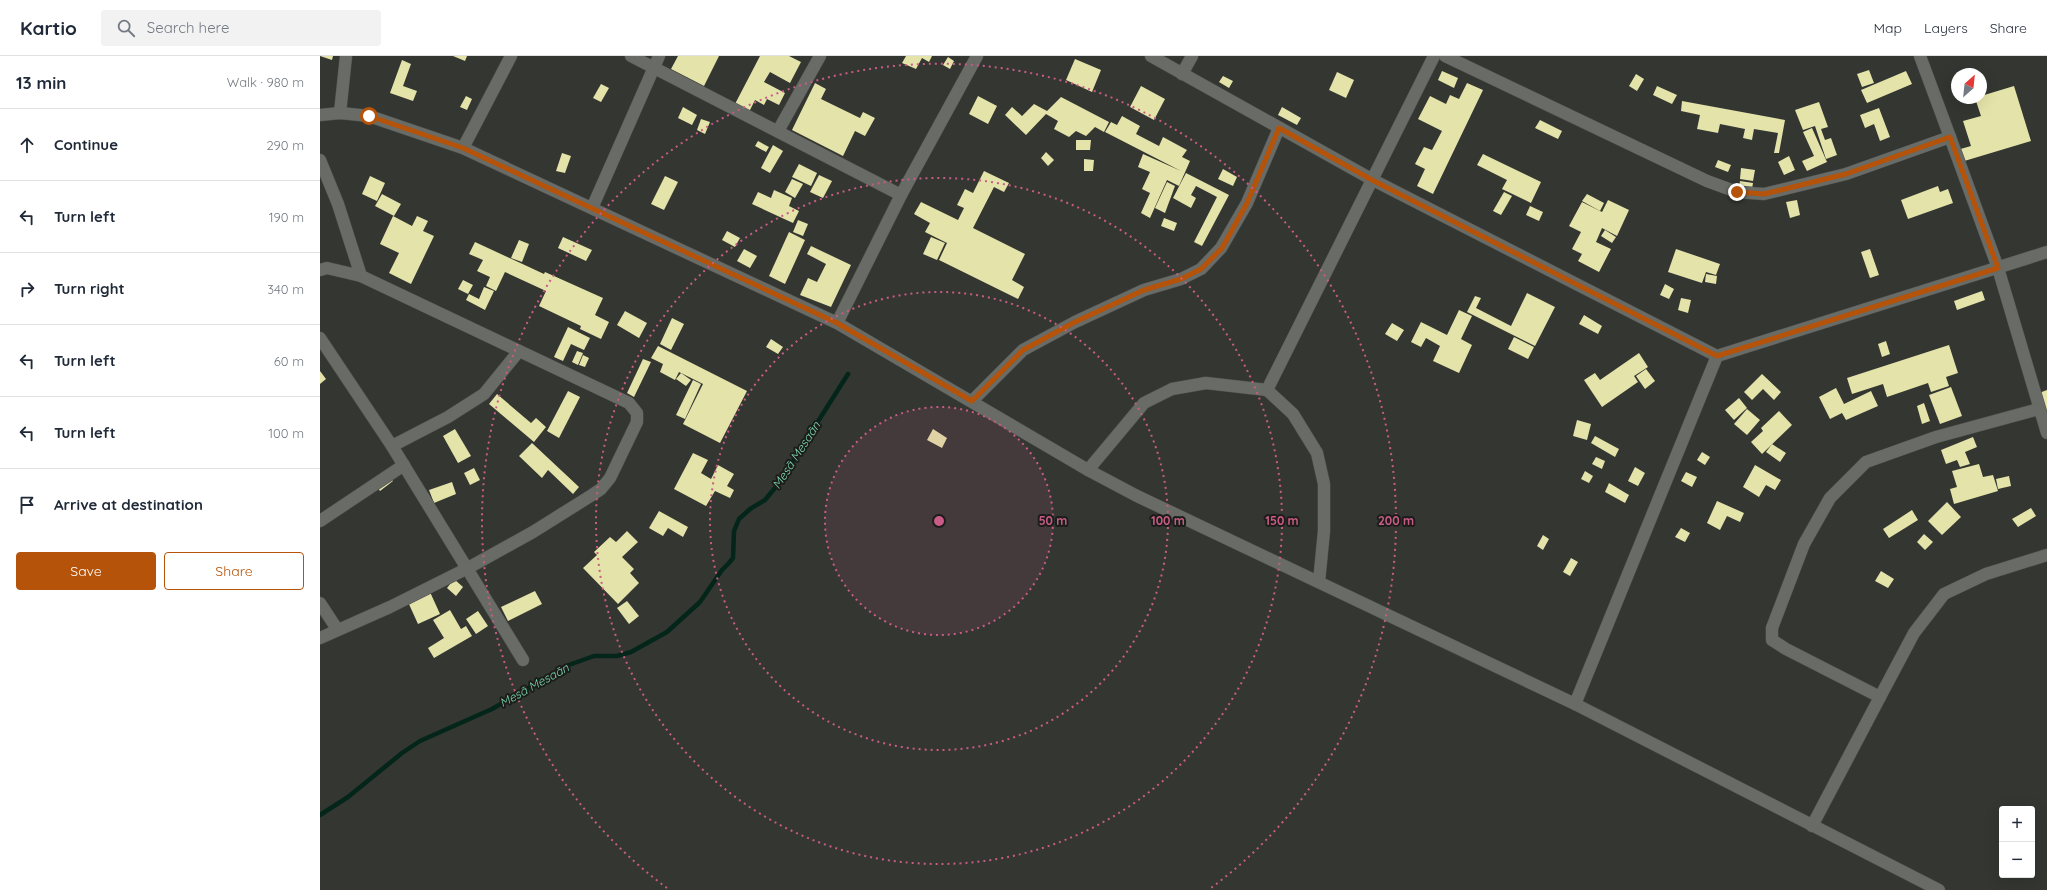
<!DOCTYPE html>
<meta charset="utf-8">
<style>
body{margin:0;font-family:Quicksand,sans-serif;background:#f2f2f3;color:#1f2937}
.controls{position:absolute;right:12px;bottom:12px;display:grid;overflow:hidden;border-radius:4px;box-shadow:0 4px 16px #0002}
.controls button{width:36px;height:36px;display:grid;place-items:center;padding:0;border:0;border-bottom:1px solid #e0e1e3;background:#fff;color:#1f2937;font:20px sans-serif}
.compass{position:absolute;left:1631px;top:12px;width:36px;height:36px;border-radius:50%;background:#fff;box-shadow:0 4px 16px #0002;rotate:27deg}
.stop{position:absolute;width:12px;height:12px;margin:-9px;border:3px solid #b45309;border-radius:50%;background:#fff}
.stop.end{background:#b45309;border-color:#fff;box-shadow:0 1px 4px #0008}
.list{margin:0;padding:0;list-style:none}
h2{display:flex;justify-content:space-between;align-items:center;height:52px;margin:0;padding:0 16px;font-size:17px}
h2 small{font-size:13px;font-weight:400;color:#747a83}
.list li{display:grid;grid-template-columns:26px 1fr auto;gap:12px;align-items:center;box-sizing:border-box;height:72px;padding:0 16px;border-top:1px solid #e0e1e3}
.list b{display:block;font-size:15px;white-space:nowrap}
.list em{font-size:13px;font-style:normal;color:#747a83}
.actions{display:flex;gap:8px;padding:12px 16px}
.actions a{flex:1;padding:9px 0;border:1px solid #b45309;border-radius:4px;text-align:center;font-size:14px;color:#b45309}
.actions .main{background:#b45309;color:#fff}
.icon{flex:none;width:22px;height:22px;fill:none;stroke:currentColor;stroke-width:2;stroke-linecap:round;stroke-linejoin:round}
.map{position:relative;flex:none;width:1727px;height:834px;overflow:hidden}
header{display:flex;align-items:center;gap:24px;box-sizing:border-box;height:56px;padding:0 20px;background:#fff;border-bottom:1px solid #e0e1e3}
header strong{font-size:19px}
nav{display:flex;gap:22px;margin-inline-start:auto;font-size:14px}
.search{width:280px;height:36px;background:#f2f2f3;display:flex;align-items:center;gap:10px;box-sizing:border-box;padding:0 14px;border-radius:4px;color:#747a83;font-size:15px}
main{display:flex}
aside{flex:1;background:#fff}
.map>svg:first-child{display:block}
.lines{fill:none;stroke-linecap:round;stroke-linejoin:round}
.stream{stroke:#04261a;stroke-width:4.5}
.building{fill:#e4e3a9}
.minor-casing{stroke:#50524f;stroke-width:13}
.minor{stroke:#696b66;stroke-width:12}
.route{stroke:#b45309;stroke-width:5}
.ring{fill:none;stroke:#c95c86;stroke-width:2;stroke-dasharray:2 4}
.labels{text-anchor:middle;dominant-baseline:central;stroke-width:4;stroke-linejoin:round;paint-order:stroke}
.water-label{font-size:12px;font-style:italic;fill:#7dd9b2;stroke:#1c1d1b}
.centre{fill:#c95c86;stroke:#1c1d1b;stroke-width:2}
.ring-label{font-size:12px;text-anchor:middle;font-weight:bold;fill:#c95c86;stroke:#1c1d1b;stroke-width:4;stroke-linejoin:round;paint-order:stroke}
</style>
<header>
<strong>Kartio</strong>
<div class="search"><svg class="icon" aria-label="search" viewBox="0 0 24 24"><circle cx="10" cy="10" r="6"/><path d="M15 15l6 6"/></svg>Search here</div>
<nav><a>Map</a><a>Layers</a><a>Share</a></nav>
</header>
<main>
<aside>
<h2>13 min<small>Walk · 980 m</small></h2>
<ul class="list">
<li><svg class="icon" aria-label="ahead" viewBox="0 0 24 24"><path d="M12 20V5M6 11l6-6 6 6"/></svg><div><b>Continue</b></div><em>290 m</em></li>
<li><svg class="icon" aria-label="left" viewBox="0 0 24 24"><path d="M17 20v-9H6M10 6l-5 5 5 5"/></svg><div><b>Turn left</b></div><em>190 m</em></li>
<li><svg class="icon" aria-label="right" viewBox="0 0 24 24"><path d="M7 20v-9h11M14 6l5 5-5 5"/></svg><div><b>Turn right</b></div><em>340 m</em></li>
<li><svg class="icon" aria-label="left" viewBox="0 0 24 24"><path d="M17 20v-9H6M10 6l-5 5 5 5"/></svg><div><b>Turn left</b></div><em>60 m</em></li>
<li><svg class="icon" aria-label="left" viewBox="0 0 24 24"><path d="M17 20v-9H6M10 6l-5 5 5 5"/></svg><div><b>Turn left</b></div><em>100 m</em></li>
<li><svg class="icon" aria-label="arrive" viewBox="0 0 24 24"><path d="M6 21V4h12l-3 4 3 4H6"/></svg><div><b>Arrive at destination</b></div></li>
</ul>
<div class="actions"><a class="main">Save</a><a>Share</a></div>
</aside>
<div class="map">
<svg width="1727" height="834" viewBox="0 0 1727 834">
<rect width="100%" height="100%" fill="#343632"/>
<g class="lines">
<!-- stream -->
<polyline class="stream" points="0,759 28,741 82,697 100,685 172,653 246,610 274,600 297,600 311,596 347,576 380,546 402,514 409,507 413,502 414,475 419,463 430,453 445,444 459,427 528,318"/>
</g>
<!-- building -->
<g class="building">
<polygon points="0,0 13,0 12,4"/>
<polygon points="133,0 147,0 145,5"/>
<polygon points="358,0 399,0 384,30 351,13"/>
<polygon points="440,0 469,0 481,6 470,27 450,16 444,26 465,37 459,49 447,43 444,49 435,44 429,56 415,48"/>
<polygon points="586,0 612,0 609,6 602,2 596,13 582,7"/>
<polygon points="628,1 634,5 630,13 623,9"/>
<polygon points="755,3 781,14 772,36 746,24"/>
<polygon points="82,4 91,8 83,30 97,35 93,45 70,37"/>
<polygon points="1549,14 1554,27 1542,31 1537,18"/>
<polygon points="1122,15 1138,22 1134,32 1118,24"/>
<polygon points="1586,15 1592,28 1547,47 1541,34"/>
<polygon points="1017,16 1034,24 1026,42 1009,34"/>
<polygon points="1316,18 1324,23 1317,35 1309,30"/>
<polygon points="903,20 913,25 909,32 899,26"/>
<polygon points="495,27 506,33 501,43 540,62 543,56 555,62 545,80 535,75 523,100 472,74"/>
<polygon points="1147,27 1163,34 1113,138 1097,130 1105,113 1095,108 1104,91 1112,94 1122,75 1098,63 1110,40 1126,48 1130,39 1139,43"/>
<polygon points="281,28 289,32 281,46 273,42"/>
<polygon points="821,30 845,43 834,64 810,51"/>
<polygon points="1337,30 1357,39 1352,48 1333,39"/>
<polygon points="1694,30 1711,85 1641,106 1637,94 1651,90 1643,65 1661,60 1655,42 1661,42 1661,40"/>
<polygon points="146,40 152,43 147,54 140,51"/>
<polygon points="658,40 677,50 668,68 649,58"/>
<polygon points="741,41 789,66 784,76 775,71 766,80 756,75 749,81 734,73 738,65 726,58 706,79 685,59 692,51 702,60 714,48 727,55"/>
<polygon points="1362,45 1465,64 1459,97 1454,97 1458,77 1434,73 1432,84 1423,82 1425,73 1400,68 1398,77 1377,73 1380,59 1361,55"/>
<polygon points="1499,46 1508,71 1501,73 1505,84 1511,82 1517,99 1506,103 1495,70 1483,74 1475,54"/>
<polygon points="363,51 377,59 372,69 358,62"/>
<polygon points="962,51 981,62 977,69 958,59"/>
<polygon points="1559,52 1570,81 1560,85 1554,68 1545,72 1540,59"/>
<polygon points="802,60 820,70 816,78 839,90 843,81 867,94 862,101 870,105 859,130 847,124 830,162 821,157 830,137 822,133 830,116 818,111 823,98 861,115 785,76 791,66 797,69"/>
<polygon points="381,63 390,66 385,78 377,74"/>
<polygon points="1220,64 1242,75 1238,83 1215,72"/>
<polygon points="1492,72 1507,106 1487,115 1482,105 1494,100 1483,76"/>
<polygon points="756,84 771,84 770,94 756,94"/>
<polygon points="438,85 449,91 446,96 435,90"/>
<polygon points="453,89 463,95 450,117 441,112"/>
<polygon points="726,96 734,104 728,110 721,102"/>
<polygon points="242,97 251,100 245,117 236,115"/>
<polygon points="1163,98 1221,126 1211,147 1182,133 1187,124 1157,109"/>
<polygon points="1469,100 1475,114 1464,119 1458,106"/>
<polygon points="764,103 774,104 773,115 764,115"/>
<polygon points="1398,104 1411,109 1408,116 1395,111"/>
<polygon points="479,108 497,117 491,130 472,121"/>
<polygon points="1421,112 1435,114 1433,125 1420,123"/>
<polygon points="903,113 917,121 913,130 898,123"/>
<polygon points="664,115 689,127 684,136 674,131 653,172 705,198 692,224 704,231 698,243 619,204 627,187 605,176 610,167 594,158 601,146 638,164 644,152 637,149 645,133 653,137"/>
<polygon points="866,117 909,139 882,190 874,186 897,141 876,130 871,139 876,142 871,152 853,142"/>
<polygon points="499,119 512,125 503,142 490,136"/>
<polygon points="50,120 65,127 57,145 42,138"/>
<polygon points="345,120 358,126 344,154 331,148"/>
<polygon points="472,123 483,128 475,142 465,136"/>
<polygon points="1420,125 1433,127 1432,133 1419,132"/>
<polygon points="847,126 855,130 845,157 835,152"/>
<polygon points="1618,130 1620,136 1628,133 1633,147 1588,163 1581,144"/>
<polygon points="454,134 472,142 469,150 479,155 473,167 432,148 438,136 451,142"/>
<polygon points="1184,136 1192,140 1181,159 1173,155"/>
<polygon points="62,138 81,148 74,160 55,150"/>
<polygon points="1267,138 1284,147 1280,155 1262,145"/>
<polygon points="1288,144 1309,154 1297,180 1282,172 1276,186 1291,193 1279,216 1258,205 1262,198 1252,193 1261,176 1249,170 1262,146 1282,156"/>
<polygon points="1477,144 1480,159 1470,162 1466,146"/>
<polygon points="1210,150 1223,156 1219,165 1206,159"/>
<polygon points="73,160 92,170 97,160 108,165 103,175 114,180 91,228 69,217 79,197 60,188"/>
<polygon points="844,162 857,167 854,175 841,170"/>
<polygon points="478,164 488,168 483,180 473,176"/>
<polygon points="1285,174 1296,181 1292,187 1281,180"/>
<polygon points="407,175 420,182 415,191 402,184"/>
<polygon points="469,176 485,184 465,228 449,220"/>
<polygon points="243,181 272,194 266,205 238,192"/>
<polygon points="611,181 625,187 617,204 603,198"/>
<polygon points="199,184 209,188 202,206 191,202"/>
<polygon points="155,186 224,218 225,216 283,242 275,259 289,266 281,283 260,273 261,270 219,250 226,235 185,216 176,235 166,230 170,221 157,215 163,204 149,198"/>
<polygon points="491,190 531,209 511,251 480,239 488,222 497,226 506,208 487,198"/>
<polygon points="424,193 437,200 430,212 417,205"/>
<polygon points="1356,193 1400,208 1396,219 1386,216 1382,227 1348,216"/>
<polygon points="1550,193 1559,219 1550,222 1541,196"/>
<polygon points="1386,218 1397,220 1396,228 1385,226"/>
<polygon points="143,224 153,229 148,238 138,233"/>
<polygon points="1345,228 1354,233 1349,243 1340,239"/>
<polygon points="164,231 174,235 165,254 146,244 149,238 159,243"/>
<polygon points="1662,235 1665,244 1637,254 1634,245"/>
<polygon points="1207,237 1235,251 1215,290 1147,256 1155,240 1161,242 1156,252 1191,270"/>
<polygon points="1361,242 1371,244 1368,257 1358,254"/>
<polygon points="1139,254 1152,260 1141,283 1152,289 1139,317 1113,305 1120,290 1106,282 1101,291 1091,286 1101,266 1127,279"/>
<polygon points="305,255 327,267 319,282 297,269"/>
<polygon points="1264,259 1282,270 1278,278 1259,268"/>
<polygon points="352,262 364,268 351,294 340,288"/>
<polygon points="1072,267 1084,274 1077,285 1065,278"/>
<polygon points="248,271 270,282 264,294 251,288 243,305 234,301"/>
<polygon points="1194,281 1214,291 1208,303 1188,293"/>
<polygon points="451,283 463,291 458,298 446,291"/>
<polygon points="1566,285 1570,298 1562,301 1558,288"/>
<polygon points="1629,289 1638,317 1626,321 1629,330 1611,336 1608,327 1567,341 1563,328 1532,338 1527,322"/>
<polygon points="338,290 427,335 400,387 363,368 383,328 359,316 355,324 340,316 343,308 331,302"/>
<polygon points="257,295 263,297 258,309 252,306"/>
<polygon points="1319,297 1328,311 1314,320 1318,326 1282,351 1264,324 1275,317 1280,324"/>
<polygon points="263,299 269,302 265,311 259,309"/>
<polygon points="323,303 331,306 314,341 307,337"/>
<polygon points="1326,313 1335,325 1325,333 1316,320"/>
<polygon points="0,315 6,323 0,328"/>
<polygon points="361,317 371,324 366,330 356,323"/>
<polygon points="1442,318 1461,336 1454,344 1443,333 1432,344 1424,336"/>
<polygon points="373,324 381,328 365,363 356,359"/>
<polygon points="1631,331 1642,360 1620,368 1609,339"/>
<polygon points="1516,332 1524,348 1551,335 1558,350 1526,364 1522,357 1510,363 1499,341"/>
<polygon points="1727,334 1727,356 1719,337"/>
<polygon points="248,335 260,341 239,382 227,375"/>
<polygon points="177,338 211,367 216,362 226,371 214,386 169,348"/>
<polygon points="1419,342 1427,352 1414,364 1405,354"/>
<polygon points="1604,347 1610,365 1602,368 1597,350"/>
<polygon points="1427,353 1440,364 1427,379 1414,368"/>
<polygon points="1459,355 1472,369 1442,398 1431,386 1443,375 1441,372"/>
<polygon points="1257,364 1271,368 1267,384 1253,380"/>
<polygon points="135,373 151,400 138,407 123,380"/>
<polygon points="613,373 627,382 622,392 607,384"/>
<polygon points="1275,380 1299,393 1295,401 1271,387"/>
<polygon points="1653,381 1657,391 1645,396 1650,408 1640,411 1637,404 1626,408 1621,394"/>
<polygon points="212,387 259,431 253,438 228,414 222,422 199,400"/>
<polygon points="1452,388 1466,397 1460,406 1446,396"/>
<polygon points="1382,396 1390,401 1385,409 1377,404"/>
<polygon points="373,397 388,404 381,417 391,423 398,409 414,418 407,430 414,434 410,442 395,435 386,450 354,433"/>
<polygon points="1276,401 1285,405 1282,413 1272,408"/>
<polygon points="1659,408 1663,421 1673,419 1678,435 1634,448 1630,433 1637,431 1632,415"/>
<polygon points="1435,409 1461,424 1455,434 1446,429 1439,441 1423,431"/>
<polygon points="1315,411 1325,417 1318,430 1308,425"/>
<polygon points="154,412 160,424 150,429 144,417"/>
<polygon points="1265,415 1273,420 1269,427 1261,423"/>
<polygon points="1366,416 1377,421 1372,431 1361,425"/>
<polygon points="66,417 73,425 60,435 53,426"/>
<polygon points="1689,420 1691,430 1678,433 1676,423"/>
<polygon points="132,426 136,438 114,447 109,434"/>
<polygon points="1289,427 1309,439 1305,447 1285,436"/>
<polygon points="1397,445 1424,457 1420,466 1407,460 1400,474 1387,467"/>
<polygon points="1627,446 1641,461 1622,479 1608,465"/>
<polygon points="1711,452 1716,460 1698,471 1692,463"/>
<polygon points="1592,454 1598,464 1569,482 1563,473"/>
<polygon points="339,455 368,471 363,481 348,472 343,480 329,472"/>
<polygon points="1361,472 1370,477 1365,486 1355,481"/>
<polygon points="307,475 318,486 302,501 314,513 310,517 319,527 298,548 263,512 277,499 274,496 290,481 296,486"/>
<polygon points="1604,478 1613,486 1605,494 1597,486"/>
<polygon points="1223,479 1229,483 1223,494 1217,490"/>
<polygon points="1251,502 1258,506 1250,520 1243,516"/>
<polygon points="1561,515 1574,523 1568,532 1555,525"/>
<polygon points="134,523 143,531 136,540 127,532"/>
<polygon points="215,535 222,548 188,565 181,551"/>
<polygon points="110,536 120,558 98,568 88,546"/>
<polygon points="307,545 319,560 309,568 297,552"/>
<polygon points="130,554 141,573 146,570 152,580 114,602 108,592 124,582 113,564"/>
<polygon points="158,555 168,570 156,578 146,563"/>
</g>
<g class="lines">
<!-- minor casing -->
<g class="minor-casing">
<g id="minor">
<polyline points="311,0 581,139"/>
<polyline points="831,0 1053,124 1397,300 1727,196"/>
<polyline points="1125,0 1387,125 1417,136 1444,138 1526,118 1630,81 1678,212 1727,377"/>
<polyline points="1600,0 1630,81"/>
<polyline points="862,18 872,0"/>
<polyline points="20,57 26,0"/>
<polyline points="0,59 20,57 49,60 143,92 517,267 768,414 817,440 1255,648 1619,834"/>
<polyline points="458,75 500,0"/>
<polyline points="143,92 191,0"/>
<polyline points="0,104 18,148 41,220"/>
<polyline points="272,152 339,0"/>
<polyline points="0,214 7,212 41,220 309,347 317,357 317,366 290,422 281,433 272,439 213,476 148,512 70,551 0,582"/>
<polyline points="517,267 581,139 657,0"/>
<polyline points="0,282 72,390 203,604"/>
<polyline points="652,345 703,294 755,266 824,234 861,223 881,213 901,192 927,147 959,72"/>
<polyline points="1719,353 1616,381 1546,406 1510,442 1484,488 1452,572 1452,584 1466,593 1560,641 1594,577 1624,538 1666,518 1727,499"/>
<polyline points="72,390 128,361 164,338 199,295"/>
<polyline points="768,414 824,347 852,333 886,327 947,334"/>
<polyline points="0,465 84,409"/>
<polyline points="999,526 1004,475 1004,428 997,397 973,358 947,334 1114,0"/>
<polyline points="0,547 17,573"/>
<polyline points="1255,648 1397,300"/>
<polyline points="1492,770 1560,641"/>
</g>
</g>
<!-- minor -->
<use href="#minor" class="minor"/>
</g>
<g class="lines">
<!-- route -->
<polyline class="route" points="49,60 143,92 517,267 652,345 703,294 755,266 824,234 861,223 881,213 902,192 927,147 959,72 1052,124 1397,300 1678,212 1630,81 1526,118 1444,138 1417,136"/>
</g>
<!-- distance rings -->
<circle cx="619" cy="465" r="114" fill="#c95c86" fill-opacity=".12"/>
<g class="ring">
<circle cx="619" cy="465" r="114"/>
<circle cx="619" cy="465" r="229"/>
<circle cx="619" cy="465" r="343"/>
<path d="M347 832A457 457 0 1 1 891 832"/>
</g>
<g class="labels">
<!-- water labels -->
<g class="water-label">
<text transform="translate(476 399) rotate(-57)">Mesā Mesaān</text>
<text transform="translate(214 629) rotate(-29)">Mesā Mesaān</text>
</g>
</g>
<circle cx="619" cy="465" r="6" class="centre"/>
<g class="ring-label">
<text x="733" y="469">50 m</text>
<text x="848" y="469">100 m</text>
<text x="962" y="469">150 m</text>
<text x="1076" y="469">200 m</text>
</g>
</svg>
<div class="controls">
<button>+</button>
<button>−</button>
</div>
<svg class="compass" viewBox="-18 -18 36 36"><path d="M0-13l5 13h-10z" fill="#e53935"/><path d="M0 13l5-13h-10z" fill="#747a83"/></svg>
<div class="stop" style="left:49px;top:60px"></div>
<div class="stop end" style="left:1417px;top:136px"></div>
</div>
</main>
